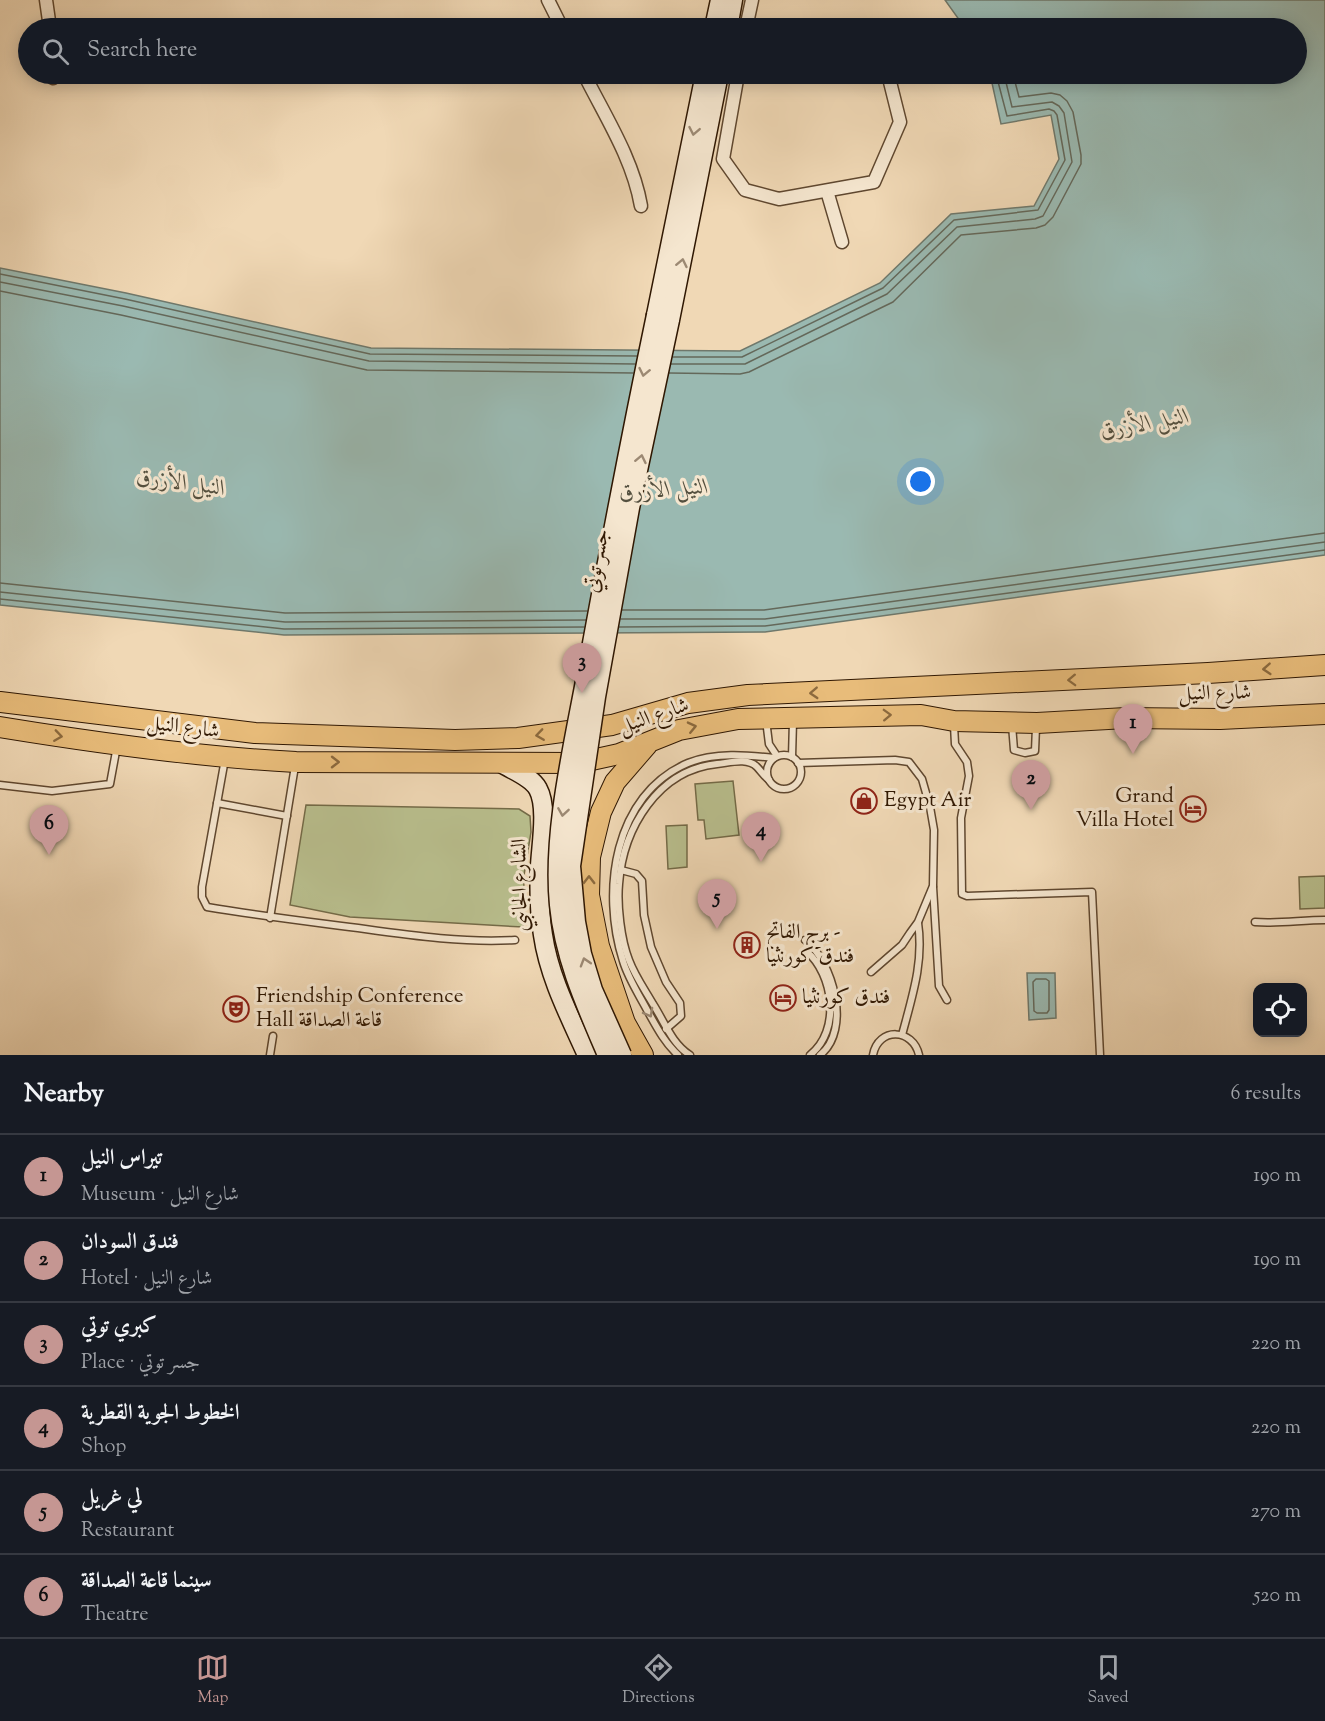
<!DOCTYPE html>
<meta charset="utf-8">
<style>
body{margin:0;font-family:"Sorts Mill Goudy",Amiri,serif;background:#242831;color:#f1f3f6}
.controls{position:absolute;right:18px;bottom:18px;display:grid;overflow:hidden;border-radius:12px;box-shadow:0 3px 15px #0003}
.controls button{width:54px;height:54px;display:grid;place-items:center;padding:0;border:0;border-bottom:2px solid #363941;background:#171b24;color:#f1f3f6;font:30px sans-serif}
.you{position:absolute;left:921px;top:482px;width:21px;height:21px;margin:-15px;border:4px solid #fff;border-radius:50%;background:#1a73e8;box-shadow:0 0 0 9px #1a73e833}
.badge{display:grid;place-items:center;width:39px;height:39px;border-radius:50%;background:#c59692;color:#111;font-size:20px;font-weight:700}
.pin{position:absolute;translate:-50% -50px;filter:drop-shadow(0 2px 3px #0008)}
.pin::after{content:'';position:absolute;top:32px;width:21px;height:18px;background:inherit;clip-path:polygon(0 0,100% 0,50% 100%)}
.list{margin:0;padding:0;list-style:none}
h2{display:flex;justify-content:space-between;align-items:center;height:78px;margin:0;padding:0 24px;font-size:26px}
h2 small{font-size:20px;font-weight:400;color:#9ea1a6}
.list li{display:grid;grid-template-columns:39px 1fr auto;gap:18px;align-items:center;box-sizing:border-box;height:84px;padding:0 24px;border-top:2px solid #363941}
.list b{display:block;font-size:22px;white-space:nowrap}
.list p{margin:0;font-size:20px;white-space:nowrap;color:#9ea1a6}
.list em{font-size:20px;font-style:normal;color:#9ea1a6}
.icon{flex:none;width:33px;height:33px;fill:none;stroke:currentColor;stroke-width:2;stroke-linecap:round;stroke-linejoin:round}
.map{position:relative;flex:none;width:1325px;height:1055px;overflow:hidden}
.search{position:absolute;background:#171b24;box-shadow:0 3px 15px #0003;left:18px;right:18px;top:18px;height:66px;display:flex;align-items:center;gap:15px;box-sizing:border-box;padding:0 21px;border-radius:33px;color:#9ea1a6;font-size:22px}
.sheet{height:582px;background:#171b24}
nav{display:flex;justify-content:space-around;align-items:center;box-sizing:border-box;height:84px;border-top:2px solid #363941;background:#171b24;font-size:16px;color:#9ea1a6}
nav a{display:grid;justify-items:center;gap:3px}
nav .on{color:#c59692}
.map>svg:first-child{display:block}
.green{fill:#b9bf8e;stroke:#746b48;stroke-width:1.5}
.water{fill:#9ab9b1;stroke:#6f786b;stroke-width:1.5}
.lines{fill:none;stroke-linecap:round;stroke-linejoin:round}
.shore{stroke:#64685a;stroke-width:1.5}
.lane-casing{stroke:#5f472f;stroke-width:9}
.street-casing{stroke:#5f472f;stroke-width:15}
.secondary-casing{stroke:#2f1702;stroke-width:21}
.primary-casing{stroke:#2f1702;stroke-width:22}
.lane{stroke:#f5e6cf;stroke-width:6}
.street{stroke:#f5e6cf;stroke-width:12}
.secondary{stroke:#f5e6cf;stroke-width:18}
.primary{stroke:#e8bc7a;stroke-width:20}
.secondary-bridge-casing{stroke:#2f1702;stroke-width:21;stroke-linecap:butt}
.secondary-bridge{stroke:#f5e6cf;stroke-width:18}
.oneway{stroke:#9c8973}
.oneway2{stroke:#8c6a3e}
.labels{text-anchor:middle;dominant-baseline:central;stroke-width:6;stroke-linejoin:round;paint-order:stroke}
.street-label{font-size:21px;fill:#2f1702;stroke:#f5e6cf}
.poi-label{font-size:21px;fill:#2f1702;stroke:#f5e6cf;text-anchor:start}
.water-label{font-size:22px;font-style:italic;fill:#54503f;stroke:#f5e6cf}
</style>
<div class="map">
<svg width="1325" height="1055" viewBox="0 0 1325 1055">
<rect width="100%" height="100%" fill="#f0d8b5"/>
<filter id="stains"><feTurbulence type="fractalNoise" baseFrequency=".00333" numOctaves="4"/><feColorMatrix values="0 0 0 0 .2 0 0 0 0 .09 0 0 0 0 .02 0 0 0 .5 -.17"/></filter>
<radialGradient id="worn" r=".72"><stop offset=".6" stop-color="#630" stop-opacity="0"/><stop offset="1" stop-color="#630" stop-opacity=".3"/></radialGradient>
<!-- green -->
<g class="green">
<polygon points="733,781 739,835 706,839 704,820 698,820 695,784"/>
<polygon points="306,805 519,809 530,816 531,832 524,875 523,927 350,917 290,905"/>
<polygon points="687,825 687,867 668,869 666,826"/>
<polygon points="1325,876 1325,908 1300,909 1299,877"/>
</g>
<!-- water -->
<g class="water">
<polygon points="945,0 1325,0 1325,555 765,632 284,635 0,605 0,268 126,293 371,348 740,351 880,283 951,214 1034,206 1059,159 1051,115 1001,124 990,74 1296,74 1296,28 965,28"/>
<polygon points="1027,973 1055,973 1056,1018 1029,1020"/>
</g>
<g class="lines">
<!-- shore -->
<g class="shore">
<polyline points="0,274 125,299 370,354 637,356"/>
<polyline points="0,282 123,306 369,361 635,364"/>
<polyline points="0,291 121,315 367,370 633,373"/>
<polyline points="673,357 742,357 883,288 954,220 1038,210 1065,160 1057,115 1054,111 1049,109 1007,116 996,74"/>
<polyline points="671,364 745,364 887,294 957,227 1035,219 1043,216 1072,162 1064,113 1059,106 1052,102 1012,107 1004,74"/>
<polyline points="669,373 740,374 749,372 893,302 961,235 1036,228 1045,225 1053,217 1081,164 1081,155 1073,112 1067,101 1060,95 1051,93 1019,97 1013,74"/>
<polyline points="0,583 285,613 587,611"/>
<polyline points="0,592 285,622 586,620"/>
<polyline points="0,599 284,629 584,627"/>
<polyline points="622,610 764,610 1325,533"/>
<polyline points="621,619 765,619 1325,542"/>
<polyline points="619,627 765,626 1325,550"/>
<polygon points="1036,979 1046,979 1049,981 1049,1010 1047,1013 1037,1013 1034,1011 1033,982"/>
</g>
<!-- lane casing -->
<g class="lane-casing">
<g id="lane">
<polyline points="766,720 769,744 777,756"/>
<polyline points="954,725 955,744 967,762 969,776 961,818 962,894 967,896 1092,892 1100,1055"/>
<polyline points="1012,725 1014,750 1025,753 1035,751 1036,727"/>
<circle cx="784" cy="772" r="17"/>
<polyline points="792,757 793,721"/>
<path d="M225 759 202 887V897L207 907C260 916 312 922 365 929 415 936 466 943 515 940"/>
<polyline points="798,763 895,760 909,762 922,779 930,807 934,830 933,886 918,922 910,933 902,945 871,972"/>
<polyline points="0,785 52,791 110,784 117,746"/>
<polyline points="217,803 287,816"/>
<polyline points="621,870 636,874 642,881 644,915 651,947 666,982 680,1003 681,1016 666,1029"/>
<polyline points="933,887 939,986 947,1000"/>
<polyline points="270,918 295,766"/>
<path d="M1255 922C1277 924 1302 920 1325 920"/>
<path d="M805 940C833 961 852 1030 820 1055"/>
<path d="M806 951C834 974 841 1031 810 1055"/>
<path d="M902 1035C912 997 924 962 918 923"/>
<polyline points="270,1055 273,1036"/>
<path d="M678 1055C664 1042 656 1026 647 1010 639 995 628 978 623 961 601 892 613 795 688 763 715 752 747 755 774 758"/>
<path d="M690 1055C672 1044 664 1021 653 1004 645 990 635 976 629 960 621 940 617 905 619 884 623 828 658 770 717 764 729 763 747 757 757 767 761 771 764 776 769 780"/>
<path d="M873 1055C878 1027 913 1028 919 1055"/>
</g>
</g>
<!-- street casing -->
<g class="street-casing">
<g id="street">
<polyline points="46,0 50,28"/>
<polyline points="548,0 562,28"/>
<polyline points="883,26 883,28"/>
<polyline points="746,28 752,0"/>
<path d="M584 74C605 116 633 159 641 206"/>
<polyline points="738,74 723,159 745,190 779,199 874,182 900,122 888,74"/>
<polyline points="53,78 54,74"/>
<polyline points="827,191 842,242"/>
</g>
</g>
<!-- secondary casing -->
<g class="secondary-casing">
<g id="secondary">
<polyline points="714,28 720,0"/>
<polyline points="728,28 733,0"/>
<polyline points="656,315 705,74"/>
<polyline points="670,320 719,74"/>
<path d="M501 763C512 770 532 777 538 789 548 807 541 845 540 866 539 889 539 912 543 935 549 977 570 1017 587 1055"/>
</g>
</g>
<!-- primary casing -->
<g class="primary-casing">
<g id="primary">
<polyline points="0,702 255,733 455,740 518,738 612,725 688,703 748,695 1208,673 1325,665"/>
<path d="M0 727C98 743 197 757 296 762L578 763 619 754 679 730 738 719 921 715 954 721 1037 723 1126 718 1220 719 1325 714"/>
<polyline points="643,1055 625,1023 599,946 589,895 590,857 601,812 615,782 647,745"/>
</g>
</g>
<!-- lane -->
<use href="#lane" class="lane"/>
<!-- street -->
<use href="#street" class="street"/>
<!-- secondary -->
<use href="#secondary" class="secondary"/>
<!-- primary -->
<use href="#primary" class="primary"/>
<!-- secondary-bridge casing -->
<g class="secondary-bridge-casing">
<g id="secondary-bridge">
<path d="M607 1055C586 1006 564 958 559 905 552 833 573 747 586 676 608 555 631 435 656 315"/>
<polyline points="622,1055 593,990 582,954 576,922 571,866 596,697 630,508 670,320"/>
</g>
</g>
<!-- secondary-bridge -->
<use href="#secondary-bridge" class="secondary-bridge"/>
</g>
<!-- one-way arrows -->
<defs><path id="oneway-chevron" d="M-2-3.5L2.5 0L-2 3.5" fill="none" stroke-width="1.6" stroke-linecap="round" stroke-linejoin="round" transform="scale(1.5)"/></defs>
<g class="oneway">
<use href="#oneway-chevron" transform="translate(694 131) rotate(101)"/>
<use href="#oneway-chevron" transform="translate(682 263) rotate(-78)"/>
<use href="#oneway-chevron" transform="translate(644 372) rotate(102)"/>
<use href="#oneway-chevron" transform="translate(641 459) rotate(-78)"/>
<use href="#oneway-chevron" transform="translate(563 812) rotate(99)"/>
<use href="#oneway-chevron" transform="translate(585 962) rotate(-107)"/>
<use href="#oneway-chevron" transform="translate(649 1013) rotate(61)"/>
</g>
<g class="oneway2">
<use href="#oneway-chevron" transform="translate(1267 669) rotate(176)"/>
<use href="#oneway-chevron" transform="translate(1072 680) rotate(178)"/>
<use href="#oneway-chevron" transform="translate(814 693) rotate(177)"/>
<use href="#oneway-chevron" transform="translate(887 715) rotate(-2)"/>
<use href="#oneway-chevron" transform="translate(692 727) rotate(-13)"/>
<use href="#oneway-chevron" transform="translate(540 735) rotate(172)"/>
<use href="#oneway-chevron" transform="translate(58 736) rotate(8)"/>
<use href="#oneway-chevron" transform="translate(335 762)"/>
<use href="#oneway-chevron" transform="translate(589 880) rotate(-90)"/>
</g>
<!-- icons -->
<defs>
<g id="shop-ring" transform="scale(1.35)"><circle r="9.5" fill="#f5e6cf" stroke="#8f2418" stroke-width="1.5"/><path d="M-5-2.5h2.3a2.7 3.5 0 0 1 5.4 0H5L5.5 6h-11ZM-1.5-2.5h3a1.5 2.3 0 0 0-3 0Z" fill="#8f2418"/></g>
<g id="hotel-ring" transform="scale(1.35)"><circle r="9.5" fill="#f5e6cf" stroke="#8f2418" stroke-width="1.5"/><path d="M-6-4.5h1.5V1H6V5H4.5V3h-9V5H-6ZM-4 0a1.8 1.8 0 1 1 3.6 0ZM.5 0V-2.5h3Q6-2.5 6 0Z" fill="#8f2418"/></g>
<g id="building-ring" transform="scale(1.35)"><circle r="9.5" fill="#f5e6cf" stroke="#8f2418" stroke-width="1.5"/><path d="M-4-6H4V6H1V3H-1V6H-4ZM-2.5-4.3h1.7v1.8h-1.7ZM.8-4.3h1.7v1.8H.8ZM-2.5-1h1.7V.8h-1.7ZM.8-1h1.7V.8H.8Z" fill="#8f2418"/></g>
<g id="theatre-ring" transform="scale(1.35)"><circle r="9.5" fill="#f5e6cf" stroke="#8f2418" stroke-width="1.5"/><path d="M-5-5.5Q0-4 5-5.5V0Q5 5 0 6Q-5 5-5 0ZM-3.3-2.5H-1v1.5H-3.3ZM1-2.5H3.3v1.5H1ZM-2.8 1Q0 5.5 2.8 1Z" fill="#8f2418"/></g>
</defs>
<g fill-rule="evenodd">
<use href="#shop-ring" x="864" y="801"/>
<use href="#hotel-ring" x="1193" y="809"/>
<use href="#building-ring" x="747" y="945"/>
<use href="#hotel-ring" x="783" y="998"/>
<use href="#theatre-ring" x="236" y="1009"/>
</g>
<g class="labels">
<!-- street labels -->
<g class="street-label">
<text transform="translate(598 561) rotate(-80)">جسر توتي</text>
<text transform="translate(1215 694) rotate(-1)">شارع النيل</text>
<text transform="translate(654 717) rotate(-19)">شارع النيل</text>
<text transform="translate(183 728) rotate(7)">شارع النيل</text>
<text transform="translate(521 885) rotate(-91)">الشارع الجانبي</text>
</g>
<!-- poi labels -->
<g class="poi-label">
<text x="1174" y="797" text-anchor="end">Grand<tspan x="1174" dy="24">Villa Hotel</tspan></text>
<text x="884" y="801">Egypt Air</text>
<text x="766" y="933">برج الفاتح -<tspan x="766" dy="24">فندق كورنثيا</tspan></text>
<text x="256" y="997">Friendship Conference<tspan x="256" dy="24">Hall قاعة الصداقة</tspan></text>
<text x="802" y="998">فندق كورنثيا</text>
</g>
<!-- water labels -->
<g class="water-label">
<text transform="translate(1145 425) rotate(-10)">النيل الأزرق</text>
<text transform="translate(181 484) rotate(8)">النيل الأزرق</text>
<text transform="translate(664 491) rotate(-4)">النيل الأزرق</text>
</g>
</g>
<rect width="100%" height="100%" filter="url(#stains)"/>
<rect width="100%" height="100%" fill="url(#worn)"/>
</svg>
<div class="controls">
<button><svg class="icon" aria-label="locate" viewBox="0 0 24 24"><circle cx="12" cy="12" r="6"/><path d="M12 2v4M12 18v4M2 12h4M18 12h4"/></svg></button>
</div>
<div class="you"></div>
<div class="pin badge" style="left:1133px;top:754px">1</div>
<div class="pin badge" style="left:1031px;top:810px">2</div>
<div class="pin badge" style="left:582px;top:693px">3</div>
<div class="pin badge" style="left:761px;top:862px">4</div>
<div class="pin badge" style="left:717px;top:929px">5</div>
<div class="pin badge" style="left:49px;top:855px">6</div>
<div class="search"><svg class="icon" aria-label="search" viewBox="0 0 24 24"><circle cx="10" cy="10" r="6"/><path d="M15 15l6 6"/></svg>Search here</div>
</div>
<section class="sheet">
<h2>Nearby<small>6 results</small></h2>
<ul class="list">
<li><span class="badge">1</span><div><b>تيراس النيل</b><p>Museum · شارع النيل</p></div><em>190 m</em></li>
<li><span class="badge">2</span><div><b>فندق السودان</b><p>Hotel · شارع النيل</p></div><em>190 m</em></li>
<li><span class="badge">3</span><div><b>كبري توتي</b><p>Place · جسر توتي</p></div><em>220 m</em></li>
<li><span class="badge">4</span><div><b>الخطوط الجوية القطرية</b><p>Shop</p></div><em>220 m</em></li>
<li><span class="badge">5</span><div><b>لي غريل</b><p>Restaurant</p></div><em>270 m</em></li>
<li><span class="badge">6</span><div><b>سينما قاعة الصداقة</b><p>Theatre</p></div><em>520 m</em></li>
</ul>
</section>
<nav>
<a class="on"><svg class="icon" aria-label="map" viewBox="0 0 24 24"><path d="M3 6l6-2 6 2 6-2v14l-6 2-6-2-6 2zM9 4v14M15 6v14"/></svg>Map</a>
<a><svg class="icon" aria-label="directions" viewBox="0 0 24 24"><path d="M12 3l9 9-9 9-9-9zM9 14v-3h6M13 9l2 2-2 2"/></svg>Directions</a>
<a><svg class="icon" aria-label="saved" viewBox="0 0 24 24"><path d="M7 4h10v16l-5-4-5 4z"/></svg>Saved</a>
</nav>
